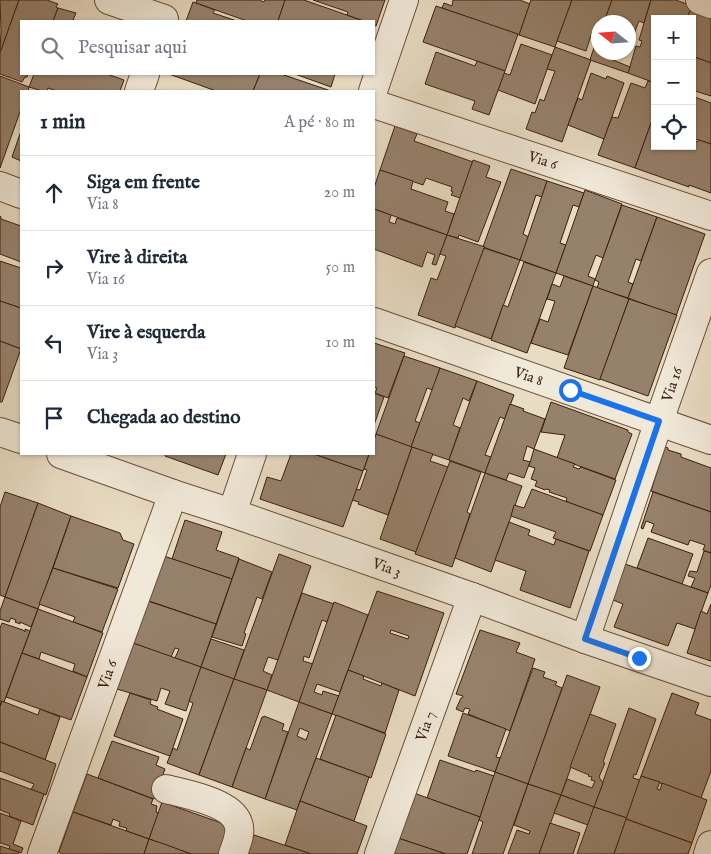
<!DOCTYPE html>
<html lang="pt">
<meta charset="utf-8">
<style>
body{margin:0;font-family:"IM FELL English",serif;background:#f2f2f3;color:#1f2937}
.controls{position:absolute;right:15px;top:15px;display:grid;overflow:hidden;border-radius:0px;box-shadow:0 1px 4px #0004}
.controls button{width:45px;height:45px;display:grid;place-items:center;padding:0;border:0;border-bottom:1px solid #e0e1e3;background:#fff;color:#1f2937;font:25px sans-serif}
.compass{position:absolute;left:591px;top:15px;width:45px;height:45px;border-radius:50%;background:#fff;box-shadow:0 1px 4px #0004;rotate:287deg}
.stop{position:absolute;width:15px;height:15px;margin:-11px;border:4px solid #1a73e8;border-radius:50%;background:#fff}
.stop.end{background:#1a73e8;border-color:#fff;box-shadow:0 1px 5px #0008}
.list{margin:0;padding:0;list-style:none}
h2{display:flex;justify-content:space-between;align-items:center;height:65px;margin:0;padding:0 20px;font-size:21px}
h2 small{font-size:16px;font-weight:400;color:#747a83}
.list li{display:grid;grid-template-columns:32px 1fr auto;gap:15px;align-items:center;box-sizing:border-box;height:75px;padding:0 20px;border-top:1px solid #e0e1e3}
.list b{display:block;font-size:19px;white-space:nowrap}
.list p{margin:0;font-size:16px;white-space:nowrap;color:#747a83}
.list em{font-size:16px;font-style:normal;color:#747a83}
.icon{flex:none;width:28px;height:28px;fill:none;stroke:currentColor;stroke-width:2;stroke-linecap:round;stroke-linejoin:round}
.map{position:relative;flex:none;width:711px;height:854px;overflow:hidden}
.search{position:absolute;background:#fff;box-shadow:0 1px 4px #0004;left:20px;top:20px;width:355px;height:55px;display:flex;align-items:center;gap:12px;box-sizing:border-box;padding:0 18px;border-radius:0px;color:#747a83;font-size:19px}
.panel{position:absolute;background:#fff;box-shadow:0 1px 4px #0004;left:20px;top:90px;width:355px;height:365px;border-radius:0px}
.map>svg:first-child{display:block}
.building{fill:#96816c;stroke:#3d1f0e;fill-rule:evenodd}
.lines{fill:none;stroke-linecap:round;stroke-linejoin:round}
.minor-casing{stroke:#684e3b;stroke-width:30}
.minor{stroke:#f0e8d8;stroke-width:28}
.route{stroke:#1a73e8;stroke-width:6}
.labels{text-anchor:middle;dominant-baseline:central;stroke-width:4.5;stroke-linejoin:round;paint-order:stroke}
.street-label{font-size:15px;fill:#3d1f0e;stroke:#f0e8d8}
</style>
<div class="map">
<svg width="711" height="854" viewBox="0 0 711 854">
<rect width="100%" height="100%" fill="#e8dcc3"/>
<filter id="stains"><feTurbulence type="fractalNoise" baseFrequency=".004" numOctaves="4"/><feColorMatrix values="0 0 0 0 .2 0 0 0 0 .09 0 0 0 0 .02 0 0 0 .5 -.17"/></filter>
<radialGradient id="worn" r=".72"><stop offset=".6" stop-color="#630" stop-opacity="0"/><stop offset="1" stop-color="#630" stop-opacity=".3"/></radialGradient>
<!-- building -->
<g class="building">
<polygon points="0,0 19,0 0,53 1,30"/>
<polygon points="19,0 47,0 58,4 56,7 58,8 53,21 21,21 21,74 28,74 27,77 25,77 22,82 0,74 0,53"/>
<polygon points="197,0 259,0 264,2 265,0 285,0 278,21 247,21 196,3"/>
<polygon points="285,0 304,0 364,21 278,21"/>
<polygon points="313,0 385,0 376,26 374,25 374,21 364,21 347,15 348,12"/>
<polygon points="453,0 520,0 530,4 519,35 442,8 444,3 452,6"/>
<polygon points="531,0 572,0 555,47 519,35"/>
<polygon points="572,0 612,0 604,22 599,20 595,33 592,32 586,51 557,41"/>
<polygon points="612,0 651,0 644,23 639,21 628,49 628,22 603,22 604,22"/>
<polygon points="651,0 676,0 692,6 687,19 655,19 655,83 628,73 636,46 640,47 642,41 639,40"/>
<polygon points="193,2 215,10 213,13 237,21 186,21"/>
<polygon points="692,4 711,11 711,63 692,56 692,19 687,19"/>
<polygon points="436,6 518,34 505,71 423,42"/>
<polygon points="58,8 76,13 73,20 78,21 53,21"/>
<polygon points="598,35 598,52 616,52 613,60 630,67 628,73 590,60"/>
<polygon points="521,44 552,55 535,104 498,90 504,73 510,75"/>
<polygon points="555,47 591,60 562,142 526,129 532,112 535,113 540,99 544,101 555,71 547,69"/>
<polygon points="436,52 475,66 477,61 505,71 489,115 472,109 475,101 425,84"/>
<polygon points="692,56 711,63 711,96 692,90"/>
<polygon points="591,73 606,79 607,76 624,83 604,139 568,125 578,98 582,100"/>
<polygon points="34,74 107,74 124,80 120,91 57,91 48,88 47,91 42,91 29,87"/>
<polygon points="169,74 260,74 253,91 216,91"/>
<polygon points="260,74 281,74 331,91 253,91"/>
<polygon points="295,74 335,74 331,87"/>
<polygon points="0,76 29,87 28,91 21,91 21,109 0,168"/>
<polygon points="648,81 655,83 655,112 635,168 598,155 612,117 618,118 631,83 645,88"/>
<polygon points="692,96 711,103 711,144 692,138"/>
<polygon points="651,123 655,124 655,146 692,146 692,140 697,142 699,140 711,144 711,193 689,185 689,187 635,168"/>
<polygon points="395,126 417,134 414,141 473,162 460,198 451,195 453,192 451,191 452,187 426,178 423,185 380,170"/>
<polygon points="21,131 21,161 12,157"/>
<polygon points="473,160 490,166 486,177 501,182 478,242 459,235 458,238 447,235"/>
<polygon points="511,169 547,181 542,197 536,195 523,234 529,237 520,260 483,247"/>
<polygon points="380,170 413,181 411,189 448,202 445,211 454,214 447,235 374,209 374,188"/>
<polygon points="547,181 584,193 579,207 573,205 560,243 566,245 556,273 520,260"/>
<polygon points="585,190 622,204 603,258 596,255 588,276 595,279 593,286 556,273"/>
<polygon points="622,205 657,217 641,261 636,259 628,282 633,284 628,298 597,288 599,282 595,280"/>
<polygon points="374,209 391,215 389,222 395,224 397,218 447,235 436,265 432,264 435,255 427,252 422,267 374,249"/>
<polygon points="0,216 1,217 1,219 21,226 21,262 0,254"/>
<polygon points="657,217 705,234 676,316 628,298"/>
<polygon points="447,235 485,247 455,328 418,315 431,278 437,280 446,256 440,254"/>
<polygon points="484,248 520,260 491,339 455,326"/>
<polygon points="0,261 21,268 21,308 0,301"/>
<polygon points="524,262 556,273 527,353 491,340 503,305 508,307"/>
<polygon points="564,276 593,286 568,355 531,343 540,319 548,322 555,301 547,299 552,284 560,287"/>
<polygon points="593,286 629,299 600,380 564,368"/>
<polygon points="629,299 677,315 648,396 600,379"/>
<polygon points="0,301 21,308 21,349 0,341"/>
<polygon points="0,341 21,349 2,402 0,402"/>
<polygon points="374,343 405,353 388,398 375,393 377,388 374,387"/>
<polygon points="404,356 440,368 433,390 427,388 415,421 420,423 411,447 376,434"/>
<polygon points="440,368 477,381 469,401 463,398 453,425 460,428 449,460 411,447"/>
<polygon points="477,381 514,395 505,419 500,417 485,455 491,457 485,473 449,460"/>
<polygon points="374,393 384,397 374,425"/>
<polygon points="551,402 628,430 628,432 632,434 615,479 557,458 565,435 541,432"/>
<polygon points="510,404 524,409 523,411 545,419 534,449 527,446 523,460 530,462 524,478 509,473 506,480 485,473"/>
<polygon points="376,434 412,447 388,515 358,504 359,502 352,500 356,489 360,490 367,470 364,469 369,454 374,454 374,440"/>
<polygon points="412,447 433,454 430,461 448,467 416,552 380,539"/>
<polygon points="665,447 668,448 668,450 681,454 681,457 711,468 711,512 651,491"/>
<polygon points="534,449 575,464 573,467 579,469 581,467 616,480 603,515 570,503 566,501 567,498 549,492 550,490 546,489 545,490 535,486 537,481 531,479 535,468 529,466"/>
<polygon points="165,454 226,454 218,475 165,456"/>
<polygon points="291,454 314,454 363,471 343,527 260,499 267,477 281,481"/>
<polygon points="314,454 369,454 363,471"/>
<polygon points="450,461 481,472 467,512 470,514 452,567 415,554"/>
<polygon points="485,473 522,486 491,572 455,558"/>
<polygon points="532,489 603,515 590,551 553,538 556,532 511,516 514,505 524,508"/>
<polygon points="5,492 38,503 5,597 0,595 0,507"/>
<polygon points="653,492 711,512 711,553 703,550 705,545 690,540 688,545 651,532 654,524 646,521 643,529 641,528"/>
<polygon points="38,503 71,516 38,609 5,597"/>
<polygon points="71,516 120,533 123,540 134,544 118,588 53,568"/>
<polygon points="185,520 222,532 216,550 239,558 232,579 172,559"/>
<polygon points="509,522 530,530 528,535 554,545 556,539 589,551 570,608 520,590 526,571 495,560"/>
<polygon points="648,538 693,554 682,584 637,568"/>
<polygon points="704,551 711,553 711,585 708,593 691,587 695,578 688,576 690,571 697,572"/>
<polygon points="279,554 311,566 278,660 268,657 263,671 272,675 267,690 234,679"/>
<polygon points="164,556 232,579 216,624 149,601"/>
<polygon points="239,559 272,572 262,599 257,597 244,633 246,634 242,646 212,637"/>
<polygon points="625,564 708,593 695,629 677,623 668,646 614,627 623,604 613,600"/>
<polygon points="53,568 118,589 102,632 73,622 75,617 39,604"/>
<path d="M377 591 444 613 415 696 348 670ZM391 630 409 636 408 639 390 633Z"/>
<polygon points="302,593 334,604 327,622 322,620 309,658 304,656 303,661 313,664 299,702 267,690"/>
<polygon points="5,597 38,609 31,627 20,622 20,624 15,622 16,620 11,618 9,622 0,619 0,611"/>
<polygon points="148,601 216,624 201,667 175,658 179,649 175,648 171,657 133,643"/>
<polygon points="334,602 368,615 340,692 317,684 314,692 322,695 323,691 339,696 332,714 299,702"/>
<polygon points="711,604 711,661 687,653 701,611 707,614"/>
<polygon points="38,609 103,633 87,677 73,671 75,664 41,652 39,659 22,653"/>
<polygon points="2,623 23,630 25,632 25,629 30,631 4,702 2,701 0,706 0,628"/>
<polygon points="480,630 520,643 516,652 535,659 510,731 468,714 470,709 465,708 463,712 456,709 461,698 462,698 463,696 456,694"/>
<polygon points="211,639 244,650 234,679 201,667"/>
<polygon points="133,643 201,667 186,711 165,704 170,691 161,688 157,701 117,689"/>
<polygon points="22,653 87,677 71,720 6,697"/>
<polygon points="201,667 234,679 199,775 167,763 173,748 177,750 193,703 189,701"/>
<polygon points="533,668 545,672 543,677 557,682 555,685 562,688 528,784 495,772"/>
<polygon points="348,670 364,676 363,679 381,686 382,683 399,690 385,733 332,714"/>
<polygon points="567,675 600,687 561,795 528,784"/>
<polygon points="234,679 267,690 232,787 199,775"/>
<polygon points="130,693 151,700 150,704 158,707 157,709 183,719 170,756 114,736"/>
<polygon points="672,693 699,703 695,714 711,720 711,771 701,798 641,776"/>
<polygon points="2,701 38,715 40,709 60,717 45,760 0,742 0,707"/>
<path d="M299 702 332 714 297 810 265 799ZM300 728 309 732 306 740 297 736Z"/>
<polygon points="629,708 656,719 636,775 634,774 633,778 640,780 627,818 594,807"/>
<polygon points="463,713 506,729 496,757 500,758 495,772 448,756"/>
<polygon points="590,714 616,724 603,762 605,763 599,777 603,783 594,807 561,795 567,779 592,788 595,781 591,780 592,777 588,776 589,775 570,767"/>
<polygon points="336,715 386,734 371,778 320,759"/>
<polygon points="264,716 284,724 282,730 288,732 265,799 232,787 246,748 250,750 262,717 264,717"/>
<polygon points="112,741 159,757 156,765 165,769 154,799 98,778"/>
<polygon points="0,742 56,764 46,795 31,790 34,784 0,771"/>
<polygon points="316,758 369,777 354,821 300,801"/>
<polygon points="440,760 475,772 476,770 494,776 480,817 427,798"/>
<polygon points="495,772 528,784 503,854 472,854 483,822 479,820"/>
<polygon points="87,774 153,799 151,804 157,806 156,812 159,813 149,839 126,831 127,828 119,826 120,822 113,819 111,825 73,812"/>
<polygon points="641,776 660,782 657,789 660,790 662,783 707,800 692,843 626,819"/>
<polygon points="0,778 44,794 33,825 9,816 10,814 0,810"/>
<polygon points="528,784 561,795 539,854 508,854 517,830 529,834 530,831 514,825"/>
<polygon points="414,793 480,817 467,854 446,854 398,838"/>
<polygon points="561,795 594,807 588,825 554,813"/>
<polygon points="300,801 367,826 357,854 311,854 285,845"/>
<polygon points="162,802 230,826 220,854 191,854 149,839"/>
<polygon points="594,807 627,818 614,854 577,854"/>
<polygon points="73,812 149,839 144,854 62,854 59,852"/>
<polygon points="0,813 21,821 13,844 23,848 21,853 9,849 10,846 0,843"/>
<polygon points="626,819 692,843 688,854 614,854"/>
<polygon points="550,823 580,833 573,854 539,854"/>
<polygon points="254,835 311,854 247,854"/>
<polygon points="398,838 446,854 393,854"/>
<polygon points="149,839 164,844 191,854 144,854"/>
<polygon points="0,846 19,852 18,854 0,854"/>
</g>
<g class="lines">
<!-- minor casing -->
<g class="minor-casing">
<g id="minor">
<polyline points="109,0 164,19"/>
<polyline points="700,0 711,4"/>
<polyline points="139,91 145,74"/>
<polyline points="373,91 404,0"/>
<path id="s1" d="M374 104 711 216"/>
<polyline points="0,186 21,194"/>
<path id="s2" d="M374 322 711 440"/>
<polyline points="0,432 21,439"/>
<path id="s3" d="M61 454 173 494 232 513 472 597 585 639 711 682"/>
<polyline points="232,513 252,454"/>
<path id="s4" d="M585 639 659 421 711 273"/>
<path d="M166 789C185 794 231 802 238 823 242 833 236 845 233 854"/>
<path id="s5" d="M42 854 173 494"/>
<path id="s6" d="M379 854 472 597"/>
<polyline points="708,854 711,845"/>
</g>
</g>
<!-- minor -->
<use href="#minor" class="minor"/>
</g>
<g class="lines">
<!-- route -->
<polyline class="route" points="570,390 659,421 585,639 639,658"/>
</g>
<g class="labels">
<!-- street labels -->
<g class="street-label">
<text stroke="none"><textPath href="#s1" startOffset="178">Via 6</textPath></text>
<text stroke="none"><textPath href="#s2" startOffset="164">Via 8</textPath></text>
<text stroke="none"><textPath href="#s4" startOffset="269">Via 16</textPath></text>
<text stroke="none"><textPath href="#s3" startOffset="345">Via 3</textPath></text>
<text stroke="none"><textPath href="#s5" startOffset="191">Via 6</textPath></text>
<text stroke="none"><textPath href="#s6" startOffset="136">Via 7</textPath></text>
</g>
</g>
<rect width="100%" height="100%" filter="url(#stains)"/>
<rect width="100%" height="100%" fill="url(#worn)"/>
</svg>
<div class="controls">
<button>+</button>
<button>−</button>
<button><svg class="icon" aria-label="locate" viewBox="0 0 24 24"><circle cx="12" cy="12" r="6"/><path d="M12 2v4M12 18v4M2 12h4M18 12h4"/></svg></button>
</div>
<svg class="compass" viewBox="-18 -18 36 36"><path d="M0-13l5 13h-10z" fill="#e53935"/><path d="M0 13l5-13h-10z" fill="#747a83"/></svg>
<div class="stop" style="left:570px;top:390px"></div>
<div class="stop end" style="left:639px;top:658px"></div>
<div class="search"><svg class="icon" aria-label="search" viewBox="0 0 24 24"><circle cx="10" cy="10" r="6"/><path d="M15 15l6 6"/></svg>Pesquisar aqui</div>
<section class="panel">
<h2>1 min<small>A pé · 80 m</small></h2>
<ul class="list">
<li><svg class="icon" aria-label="ahead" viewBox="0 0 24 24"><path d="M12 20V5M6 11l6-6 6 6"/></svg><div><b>Siga em frente</b><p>Via 8</p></div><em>20 m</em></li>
<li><svg class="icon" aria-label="right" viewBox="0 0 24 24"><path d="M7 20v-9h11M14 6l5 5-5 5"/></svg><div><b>Vire à direita</b><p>Via 16</p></div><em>50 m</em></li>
<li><svg class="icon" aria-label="left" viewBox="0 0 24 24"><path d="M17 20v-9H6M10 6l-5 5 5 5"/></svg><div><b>Vire à esquerda</b><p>Via 3</p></div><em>10 m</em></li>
<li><svg class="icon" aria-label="arrive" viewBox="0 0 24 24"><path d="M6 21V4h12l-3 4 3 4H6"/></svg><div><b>Chegada ao destino</b></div></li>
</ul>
</section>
</div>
